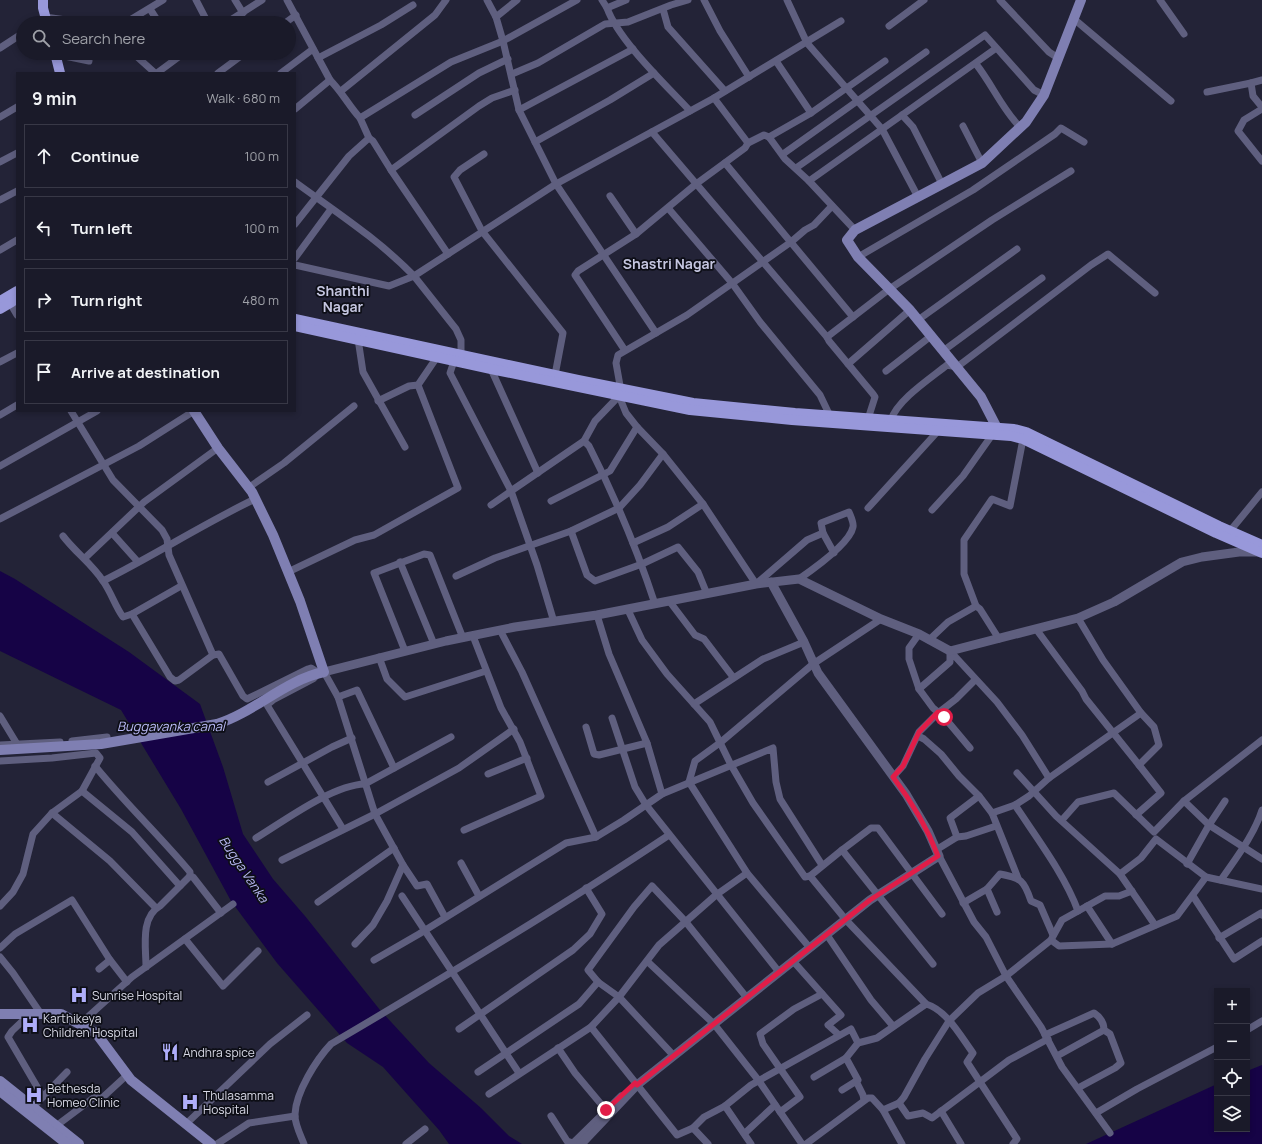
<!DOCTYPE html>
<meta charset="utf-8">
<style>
body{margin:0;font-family:Manrope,sans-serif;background:#272735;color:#f1f3f6}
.controls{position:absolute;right:12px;bottom:12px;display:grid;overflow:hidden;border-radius:0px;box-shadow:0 2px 6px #0003}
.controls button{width:36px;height:36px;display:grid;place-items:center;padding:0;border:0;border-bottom:1px solid #383846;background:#1a1a29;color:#f1f3f6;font:20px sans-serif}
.stop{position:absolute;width:12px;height:12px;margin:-9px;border:3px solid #e11d48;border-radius:50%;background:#fff}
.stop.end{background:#e11d48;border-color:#fff;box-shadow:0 1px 4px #0008}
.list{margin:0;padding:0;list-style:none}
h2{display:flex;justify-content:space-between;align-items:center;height:52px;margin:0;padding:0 16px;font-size:17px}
h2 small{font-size:13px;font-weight:400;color:#9fa1a8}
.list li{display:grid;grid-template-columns:26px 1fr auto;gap:12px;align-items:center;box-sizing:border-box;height:64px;margin:0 8px 8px;padding:0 8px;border:1px solid #383846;border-radius:0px}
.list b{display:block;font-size:15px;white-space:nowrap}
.list em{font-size:13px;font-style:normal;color:#9fa1a8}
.icon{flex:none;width:22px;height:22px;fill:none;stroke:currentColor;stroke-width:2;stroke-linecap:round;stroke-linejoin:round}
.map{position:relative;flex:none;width:1262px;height:1144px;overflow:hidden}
.search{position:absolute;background:#1a1a29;box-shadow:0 2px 6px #0003;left:16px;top:16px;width:280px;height:44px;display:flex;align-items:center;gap:10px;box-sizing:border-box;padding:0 14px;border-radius:22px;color:#9fa1a8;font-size:15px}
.panel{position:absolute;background:#1a1a29;box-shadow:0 2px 6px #0003;left:16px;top:72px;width:280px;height:340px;border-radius:0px}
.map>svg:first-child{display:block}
.water{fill:#160346}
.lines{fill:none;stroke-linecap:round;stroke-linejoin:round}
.minor{stroke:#5f5f7f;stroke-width:7}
.tertiary{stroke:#5f5f7f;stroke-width:9}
.secondary{stroke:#7f7fb2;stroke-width:10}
.primary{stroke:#9898da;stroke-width:10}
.route{stroke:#e11d48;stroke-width:5}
.labels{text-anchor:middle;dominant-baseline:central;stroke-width:3.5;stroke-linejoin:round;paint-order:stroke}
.poi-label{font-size:12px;fill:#d8d9e6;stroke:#0d0e16;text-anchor:start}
.water-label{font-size:13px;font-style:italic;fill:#babaf7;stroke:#0d0e16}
.quarter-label{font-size:14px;font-weight:bold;fill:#c5c6e0;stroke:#0d0e16}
</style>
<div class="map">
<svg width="1262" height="1144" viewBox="0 0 1262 1144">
<rect width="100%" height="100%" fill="#232337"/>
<!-- water -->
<g class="water">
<polygon points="0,571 15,579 129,652 200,704 223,767 243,834 273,879 305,916 380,1010 429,1063 481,1108 509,1136 522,1144 449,1144 439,1130 383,1067 347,1043 277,963 231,901 181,809 121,710 0,651"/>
<polygon points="1262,1065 1262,1144 1086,1144 1217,1084 1217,1129 1247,1129 1247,1071"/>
</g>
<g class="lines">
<!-- minor -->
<g class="minor">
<polyline points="196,0 208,23"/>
<polyline points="235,0 243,13"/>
<path d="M287 0 330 80C342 92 349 106 360 118"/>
<polyline points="487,0 496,17 503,41 519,110 556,184 656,333"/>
<polyline points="602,0 607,8 626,0"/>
<polyline points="704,0 720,31 749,77"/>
<polyline points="787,0 807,43 882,129 918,197"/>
<polyline points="1000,0 1049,52 1058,58"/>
<polyline points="1160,0 1184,34"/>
<path d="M607 8C619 41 665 84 690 111"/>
<polyline points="150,9 159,23"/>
<polyline points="663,9 668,27 725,91"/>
<polyline points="496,17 517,0"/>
<polyline points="1074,19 1171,101"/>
<polyline points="37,23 45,17 73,21 75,23"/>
<polyline points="125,23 163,0"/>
<polyline points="226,23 262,0"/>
<polyline points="285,23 296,15"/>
<polyline points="889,26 924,0"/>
<polyline points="0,48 23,33"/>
<polyline points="129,53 135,55 155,73"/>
<polyline points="55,54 89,61"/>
<polyline points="318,58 381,25 413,5"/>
<polyline points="776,61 811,113"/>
<path d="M976 64C992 84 1002 109 1020 127"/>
<polyline points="157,73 184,53"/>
<polyline points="218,73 245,53"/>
<polyline points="281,73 313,49"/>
<polyline points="512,74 538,63 605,24 628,22 671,5 688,0"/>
<polyline points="1262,80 1251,83 1253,96 1262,107"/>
<polyline points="341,91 435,15 446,0"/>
<polyline points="1207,92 1251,83"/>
<polyline points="714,98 748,143"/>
<polyline points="295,109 330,80"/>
<polyline points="1262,109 1244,120 1238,131 1262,161"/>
<polyline points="519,110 633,49"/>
<polyline points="415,115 479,73 508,59"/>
<polyline points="902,115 913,127 942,184"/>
<polyline points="0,117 17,107"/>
<polyline points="963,126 982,163"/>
<polyline points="652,132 827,337 829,341 873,394 875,397 868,419"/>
<polyline points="769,137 811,113 885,61"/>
<polyline points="535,142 610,100 654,73"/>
<polyline points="484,154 460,170 454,177 482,231 563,333 555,375"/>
<polyline points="783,154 926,52"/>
<polyline points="0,162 17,153"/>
<polyline points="725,163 853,317"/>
<polyline points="796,168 985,35 1034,90 1044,95"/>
<polyline points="391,170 479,106 492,98 515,90"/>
<path d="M295 182C336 212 378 239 414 276L389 286 295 265"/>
<polyline points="610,196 636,234"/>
<polyline points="0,200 17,191"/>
<polyline points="668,208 732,283 760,322 820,395 830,416"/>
<polyline points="295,224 349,156 369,138"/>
<polyline points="855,230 809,181 995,49"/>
<polyline points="0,250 17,240"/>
<polyline points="448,254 391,170 373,141 369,138 360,118 451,62 503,41 577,0"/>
<polyline points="858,257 973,190 1055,134 1061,128 1084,142"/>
<polyline points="295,258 331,209"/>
<polyline points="10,303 17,315"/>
<polyline points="918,320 1017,249"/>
<polyline points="827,337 888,290 992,220 1071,171"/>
<polyline points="358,339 363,372 405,447"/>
<polyline points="624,349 575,275 578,271 636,234 696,184 745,148 748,143 764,135 769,137 785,159 809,181"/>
<polyline points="943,351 1042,278"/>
<polyline points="461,359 461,340 456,329 414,276 556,184 714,98 841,21"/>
<polyline points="454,361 450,373 511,491 584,441 595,421 619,396 626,413 637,427 663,454 703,504 756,584 807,540 823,533"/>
<polyline points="0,362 17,353"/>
<polyline points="848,364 910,310"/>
<polyline points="491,369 538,473"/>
<polyline points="886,371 931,336"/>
<polyline points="621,391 616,363 618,355 687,315 791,242 805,230 814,225 832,206"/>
<polyline points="378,401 409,386 418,385 437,357"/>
<polyline points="71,411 113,480 162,530 167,539 169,555 213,655"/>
<polyline points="0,415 17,405"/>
<path d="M891 420C897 400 931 378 947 365L957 367 1091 265 1108 254 1155 293"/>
<path d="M584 441 589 446C615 497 637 549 655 604"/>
<polyline points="0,466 97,411"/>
<polyline points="248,488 284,463 354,406"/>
<polyline points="551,501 610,471 637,427"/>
<polyline points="491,505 511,491 537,565 554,622"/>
<polyline points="868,508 939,430"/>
<polyline points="932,510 963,476 992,435"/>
<polyline points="0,519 139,446 194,411"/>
<polyline points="571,531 587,575 595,581 642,564 678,547 698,572 707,594"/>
<polyline points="112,533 138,562"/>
<polyline points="1230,534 1230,531 1262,492"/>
<path d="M63 536C76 553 91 563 103 581 111 592 115 606 123 617L132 614 181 586"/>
<polyline points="633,543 668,527 703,504"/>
<polyline points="85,558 144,502 218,448"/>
<polyline points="400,562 434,644"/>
<polyline points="288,572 355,540 374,535 458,488 418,385"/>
<polyline points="456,576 495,558 571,531 619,508 640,485 663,454"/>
<path d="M799 579C812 570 850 543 853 527 854 523 851 517 849 512L821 523 823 533 834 553"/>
<path d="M103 581C155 555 203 524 255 499"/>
<polyline points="670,602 695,635 704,639 733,677"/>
<path d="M628 610 642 640 667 674 710 722 731 765 753 803 805 877 810 876 846 920 926 1004C947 1010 961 1037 973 1053L967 1062 1017 1139 1013 1144"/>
<polyline points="132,614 170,677 175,681 179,680 213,655 219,654 243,696 247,699 308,669 311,668 319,673 313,679 273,700 267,705 343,829"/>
<polyline points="597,615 609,654 647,743 662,794"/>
<polyline points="1036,629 1082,691 1086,699 1139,765 1159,745 1154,727 1141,713 1103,660 1078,618"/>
<polyline points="500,630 522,672 596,837"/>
<polyline points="919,634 909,648 909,659 919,689 933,708 944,717 970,748"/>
<polyline points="999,639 980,609 976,606 964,574 964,540 992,499 1010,506 1023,439"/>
<polyline points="929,640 948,622 976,606"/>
<polyline points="405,651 374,573 424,554 430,555 463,638"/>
<polyline points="379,657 387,679 405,697 486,671"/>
<polyline points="324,672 338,697 375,814 403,865"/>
<polyline points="919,689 950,662 950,651 997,702 1022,735 1049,778"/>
<polyline points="338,697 357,690 394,768"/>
<polyline points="694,704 763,659 804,642"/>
<polyline points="0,716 17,744"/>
<polyline points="612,718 635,787 646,805 779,972"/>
<polyline points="586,727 594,754 599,755 647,743"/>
<polyline points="918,736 924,739 941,754 959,776 979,796 992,813 1018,878"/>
<polyline points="72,741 107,737"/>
<polyline points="0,745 60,742"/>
<polyline points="0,761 52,758 96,753 100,758 82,791 52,813 33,834 23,874 13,892 0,906"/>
<path d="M95 766C125 803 159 835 190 872V876"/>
<polyline points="1017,773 1056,816 1120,874 1141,858 1156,839 1206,877 1262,889"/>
<polyline points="488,774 527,758"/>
<polyline points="893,777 903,766 919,732 938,713 956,699 975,680"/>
<polyline points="268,782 332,747 352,738"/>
<polyline points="82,791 132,832 180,886"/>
<polyline points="1184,801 1209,825 1262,859"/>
<path d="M1015 805C1036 837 1065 875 1078 911"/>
<polyline points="52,813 110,861 156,908"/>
<polyline points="992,813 1015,805 1029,796 1049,778 1141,713"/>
<polyline points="1136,815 1161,793 1139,765"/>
<polyline points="1062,820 1078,802 1114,793 1154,832 1184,801 1262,740"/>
<polyline points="464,830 541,796 520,742 501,708 473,636"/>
<polyline points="957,837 950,818 979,796"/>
<path d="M256 838C284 821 332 785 365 784L451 737"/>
<polyline points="936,850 957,837 966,836 996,826"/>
<polyline points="939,856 974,922 986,937 1006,976 1041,1027 1062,1067 1110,1133"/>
<polyline points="282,860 375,814 459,768 514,729"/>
<polyline points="461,863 479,896"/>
<polyline points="1187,864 1209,825 1225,801"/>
<polyline points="1120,874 1155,925"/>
<polyline points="810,876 842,850"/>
<path d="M1221 880C1236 858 1254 835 1262 810"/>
<polyline points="402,896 519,1073"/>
<polyline points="1193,896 1234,959 1262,941"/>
<polyline points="318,902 394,848"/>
<polyline points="963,903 987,889"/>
<polyline points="1087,906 1112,944"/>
<path d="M997 912 987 889 1000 874C1021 878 1024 880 1031 901L1040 905 1053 935"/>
<polyline points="827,935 871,1000 893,1026"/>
<polyline points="1052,938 1062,920 1105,896 1119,896 1132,891"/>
<polyline points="1219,938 1261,913 1262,915"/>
<polyline points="185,939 223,986 258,951"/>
<polyline points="355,944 373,925 387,901 403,865 417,886 427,884 445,917"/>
<polyline points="0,948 15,934 72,900 110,960"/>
<polyline points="810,948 747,873 689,782 695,761 721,742 813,664 881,619"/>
<polyline points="0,957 13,973 41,1014"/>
<polyline points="374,960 419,934 566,843 596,837 624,820 662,794 773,748 776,782 780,799 822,865"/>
<polyline points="793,961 841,1015 828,1025 839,1035"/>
<polyline points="648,962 714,1024 759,1081 802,1144"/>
<polyline points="933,964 842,850 871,828 878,828 942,914"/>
<path d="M146 967C146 948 140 917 160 906L190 876 193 877 221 913"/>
<polyline points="99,969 110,960 127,982"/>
<polyline points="30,1014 12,1031 8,1037 43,1097"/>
<polyline points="80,1024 132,977 233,904"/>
<polyline points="591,1027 677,1135 693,1128 704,1117 725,1106 751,1085 851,1029 858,1043"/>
<polyline points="459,1029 573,950 590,934 602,914 586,888"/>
<polyline points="1247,1030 1262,1021"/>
<path d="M1045 1035 1094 1013C1100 1017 1104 1022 1104 1030L1110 1034 1121 1063 1115 1068 1078 1088"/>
<polyline points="558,1048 575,1073 606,1110"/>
<polyline points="674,1056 619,997 598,982 588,970 634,907 652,886 685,921 747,998"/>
<polyline points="1057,1056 1104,1030"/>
<polyline points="478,1072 579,1004 598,982"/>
<polyline points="814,1077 846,1058"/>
<polyline points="856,1081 863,1095 864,1100"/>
<polyline points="842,1090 858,1080 846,1058 858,1043 877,1038 926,1004"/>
<polyline points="489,1094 591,1027 619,997 659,945 716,895 747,873"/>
<polyline points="899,1103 908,1116 923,1113 932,1118 1009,1060 1048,1039"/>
<polyline points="725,1106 751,1144"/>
<polyline points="33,1107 67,1072"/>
<polyline points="883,1110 902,1144"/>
<polyline points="941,1111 961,1144"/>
<polyline points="780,1112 800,1097 763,1044 760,1034 794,1009 822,994"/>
<polyline points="1096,1113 1137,1089 1217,1047"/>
<polyline points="551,1116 567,1141 573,1143 621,1096"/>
<polyline points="186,1124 270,1044 307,1015"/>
<polyline points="56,1126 96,1096 102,1098 127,1075"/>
<polyline points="693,1128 708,1144"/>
<polyline points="745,1133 775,1105"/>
<polyline points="217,1144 249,1123 295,1116"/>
<path d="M304 1144C301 1136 294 1123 295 1114 296 1092 316 1060 331 1044 445 977 558 909 669 835"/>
<polyline points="406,1144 425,1129"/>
<polyline points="806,1144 868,1098 872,1098 883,1110 899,1103 904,1097 925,1059 949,1021 978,993 1006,976 1051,940 1059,946 1112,944 1177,916 1206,877"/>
</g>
<!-- tertiary -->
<g class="tertiary">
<polyline points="324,672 446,641 515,627 597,615 756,584 799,579 881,619 919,634 950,651 1078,618 1114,602 1182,562 1202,557 1239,552 1260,552"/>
<polyline points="581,1144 637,1085 870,900 939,856 928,831 906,794 818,673 804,642 771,582"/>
</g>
<!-- secondary -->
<g class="secondary">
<polyline points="998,435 997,428 981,397 909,309 858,257 847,240 855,230 982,163 1026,122 1044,95 1081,0"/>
<path d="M0 750 101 744 217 724C255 712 285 680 324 672L300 601 273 535 252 492 218 448 194 411"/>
<polyline points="0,1014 61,1014 96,1033 131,1080 211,1144"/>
<polyline points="0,1081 79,1144"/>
<polyline points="0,1091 67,1144"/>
</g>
<!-- primary -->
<g class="primary">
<polyline points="43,0 43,8 47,23"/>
<polyline points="55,53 60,73"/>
<polyline points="0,301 17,291"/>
<polyline points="0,309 17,299"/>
<polyline points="295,319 578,380 693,403 795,413 1014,429 1026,432 1219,526 1262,545"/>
<polyline points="295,326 491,369 690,410 792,420 1011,436 1023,439 1216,533 1262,553"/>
</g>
</g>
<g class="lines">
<!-- route -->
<path class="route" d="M606 1110 635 1083 637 1085 870 900 938 856C927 827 912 802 893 777L903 766 919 732 938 712 944 717"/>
</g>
<!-- icons -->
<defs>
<g id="hospital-bare" transform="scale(1.38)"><path d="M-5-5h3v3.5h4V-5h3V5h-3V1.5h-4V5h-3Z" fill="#afaefa" stroke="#0d0e16" stroke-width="2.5" paint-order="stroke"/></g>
<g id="restaurant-bare" transform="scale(1.38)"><path d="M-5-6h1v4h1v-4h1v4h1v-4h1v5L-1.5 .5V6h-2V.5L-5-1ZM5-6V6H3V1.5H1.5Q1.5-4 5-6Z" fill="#afaefa" stroke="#0d0e16" stroke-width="2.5" paint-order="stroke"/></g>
</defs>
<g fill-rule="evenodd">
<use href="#hospital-bare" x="79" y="995"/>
<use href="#hospital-bare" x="30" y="1025"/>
<use href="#restaurant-bare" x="170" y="1052"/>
<use href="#hospital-bare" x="34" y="1095"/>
<use href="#hospital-bare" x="190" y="1102"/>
</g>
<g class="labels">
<!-- poi labels -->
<g class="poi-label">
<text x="92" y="995">Sunrise Hospital</text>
<text x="43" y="1018">Karthikeya<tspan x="43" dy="14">Children Hospital</tspan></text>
<text x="183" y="1052">Andhra spice</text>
<text x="47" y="1088">Bethesda<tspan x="47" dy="14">Homeo Clinic</tspan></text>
<text x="203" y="1095">Thulasamma<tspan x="203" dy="14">Hospital</tspan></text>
</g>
<!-- water labels -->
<g class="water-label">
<text x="171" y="726">Buggavanka canal</text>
<text transform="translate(244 869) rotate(56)">Bugga Vanka</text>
</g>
<!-- quarter labels -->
<g class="quarter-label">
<text x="669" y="263">Shastri Nagar</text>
<text x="343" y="290">Shanthi<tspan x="343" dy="16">Nagar</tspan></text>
</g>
</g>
</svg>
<div class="controls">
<button>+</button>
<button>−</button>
<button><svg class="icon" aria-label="locate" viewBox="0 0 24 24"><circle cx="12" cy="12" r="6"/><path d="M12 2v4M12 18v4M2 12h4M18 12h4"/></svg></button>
<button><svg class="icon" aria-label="layers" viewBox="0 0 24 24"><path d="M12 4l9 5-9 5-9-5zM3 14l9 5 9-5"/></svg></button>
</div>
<div class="stop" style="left:944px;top:717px"></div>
<div class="stop end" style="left:606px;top:1110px"></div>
<div class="search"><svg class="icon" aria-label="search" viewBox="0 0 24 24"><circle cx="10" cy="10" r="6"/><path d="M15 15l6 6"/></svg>Search here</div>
<section class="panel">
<h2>9 min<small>Walk · 680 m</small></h2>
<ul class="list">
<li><svg class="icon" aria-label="ahead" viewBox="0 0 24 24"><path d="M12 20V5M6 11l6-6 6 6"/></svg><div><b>Continue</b></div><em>100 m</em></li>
<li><svg class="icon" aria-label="left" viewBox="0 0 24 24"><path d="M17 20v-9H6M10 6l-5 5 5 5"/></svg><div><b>Turn left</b></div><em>100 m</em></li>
<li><svg class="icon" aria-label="right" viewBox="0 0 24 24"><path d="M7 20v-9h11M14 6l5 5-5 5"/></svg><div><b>Turn right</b></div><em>480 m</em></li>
<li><svg class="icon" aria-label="arrive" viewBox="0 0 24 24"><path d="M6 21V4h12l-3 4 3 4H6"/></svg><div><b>Arrive at destination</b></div></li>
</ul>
</section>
</div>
